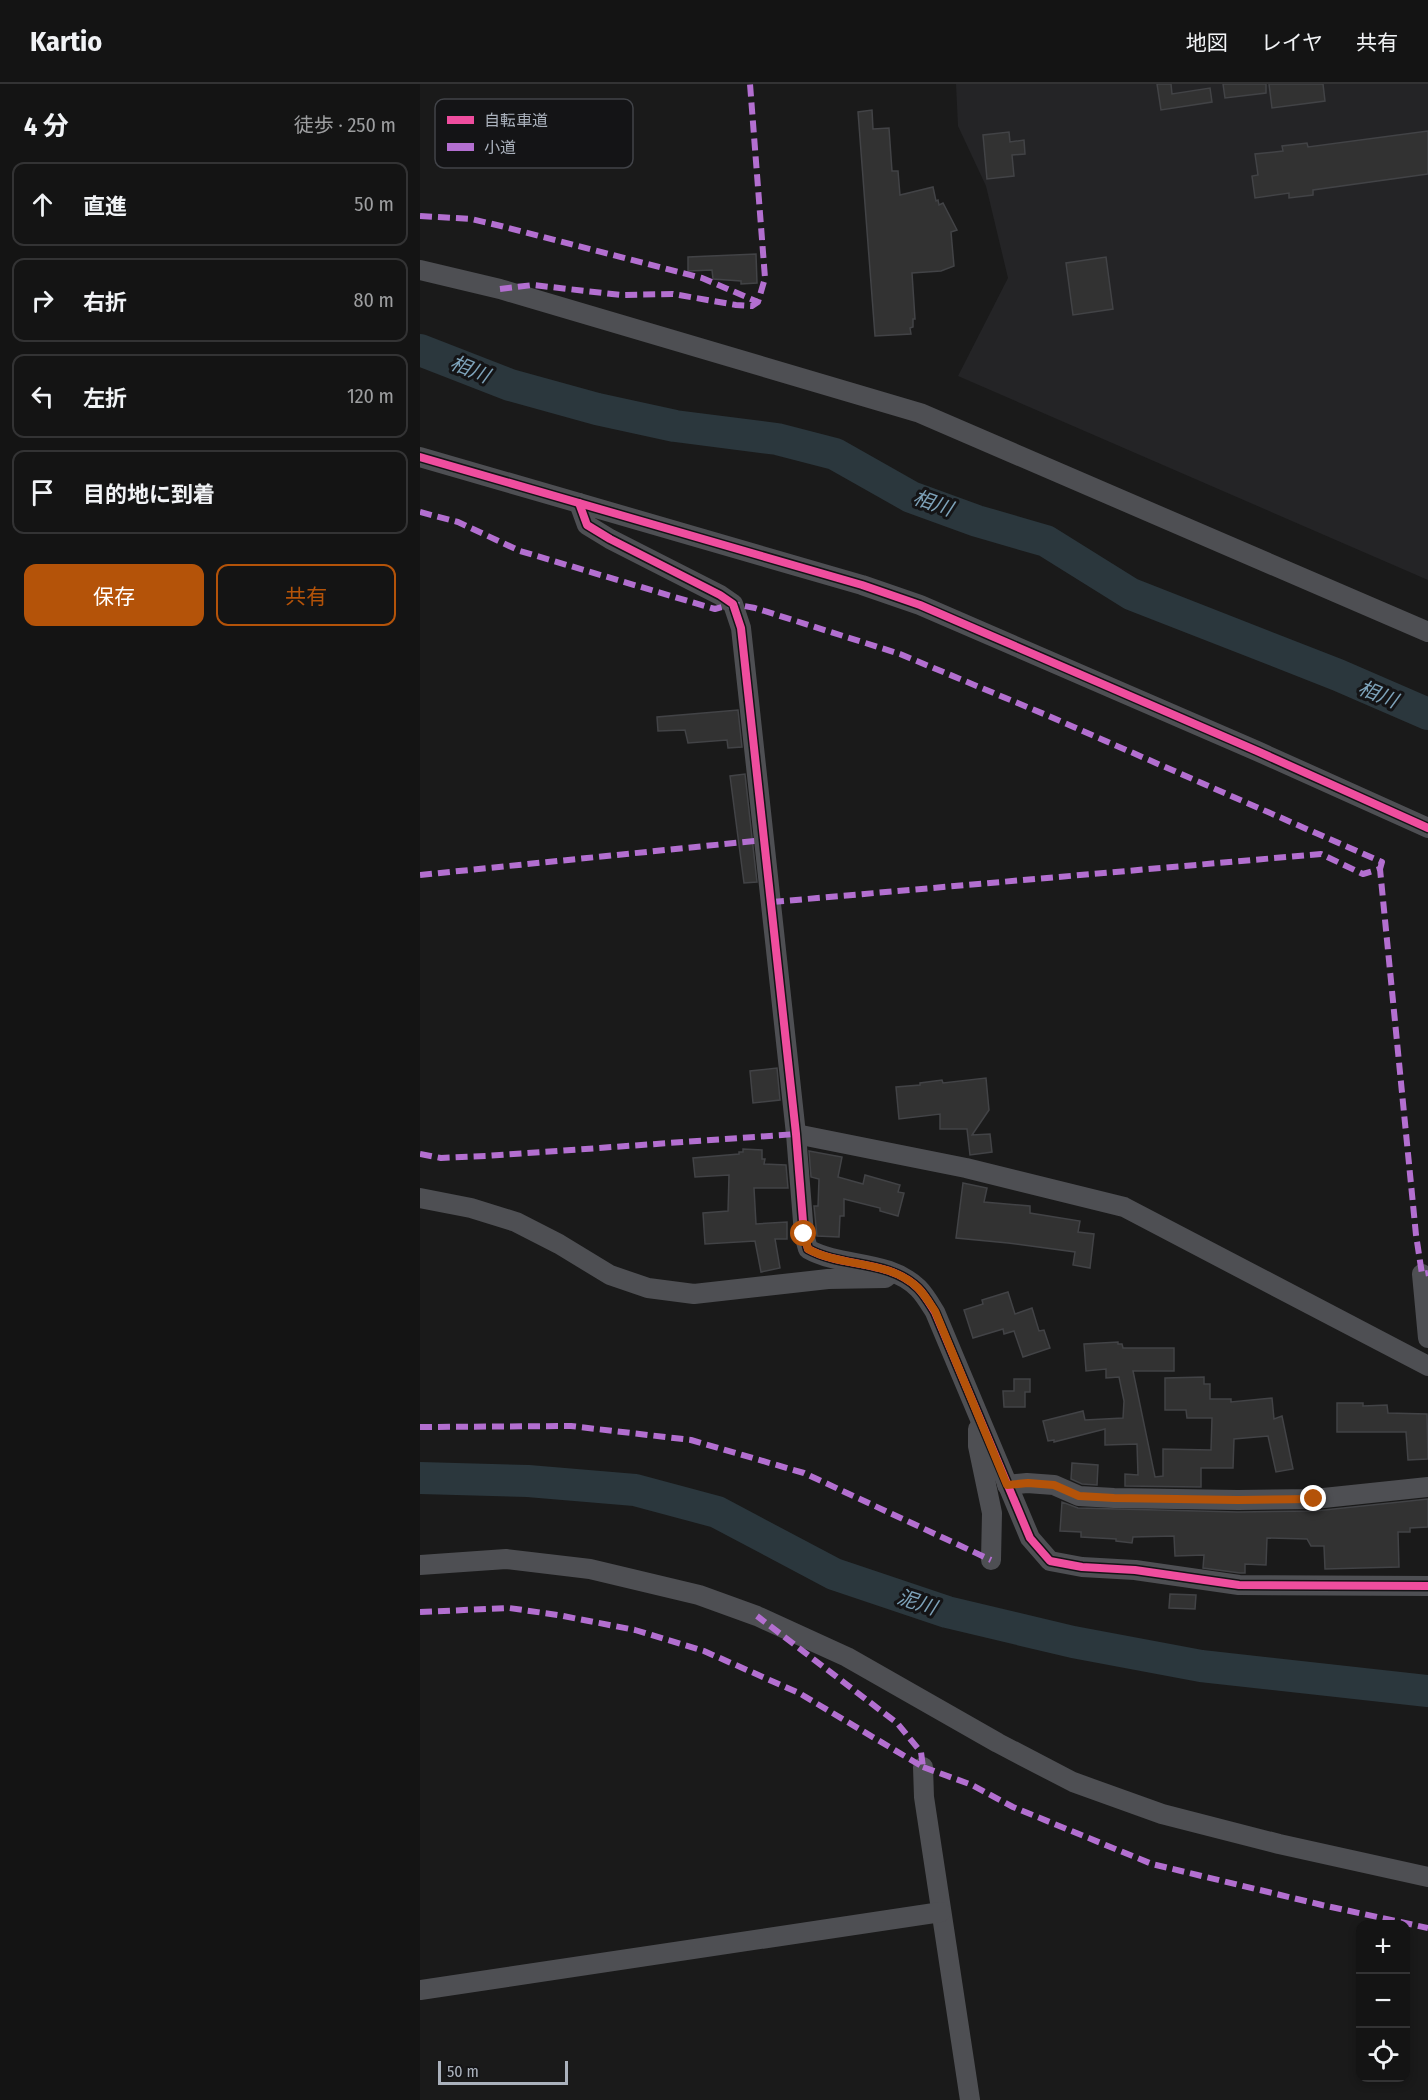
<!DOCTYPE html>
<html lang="ja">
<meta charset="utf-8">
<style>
body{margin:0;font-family:"Fira Sans Condensed","Noto Sans JP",sans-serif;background:#212122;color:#f1f3f6}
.controls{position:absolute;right:18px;bottom:18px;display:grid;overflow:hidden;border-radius:12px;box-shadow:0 3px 9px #0003}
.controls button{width:54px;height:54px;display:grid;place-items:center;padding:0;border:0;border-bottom:2px solid #333334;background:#141414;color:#f1f3f6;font:30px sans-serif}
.scale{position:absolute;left:18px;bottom:15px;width:130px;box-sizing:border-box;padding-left:6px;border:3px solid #aab1bc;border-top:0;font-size:16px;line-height:21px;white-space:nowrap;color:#aab1bc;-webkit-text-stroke:4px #141416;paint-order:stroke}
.stop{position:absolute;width:18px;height:18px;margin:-14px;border:4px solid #b45309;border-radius:50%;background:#fff}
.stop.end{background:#b45309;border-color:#fff;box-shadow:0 2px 6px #0008}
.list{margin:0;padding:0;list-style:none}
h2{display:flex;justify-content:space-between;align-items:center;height:78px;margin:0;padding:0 24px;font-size:26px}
h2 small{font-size:20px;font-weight:400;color:#9d9ea0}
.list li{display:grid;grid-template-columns:39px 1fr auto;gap:18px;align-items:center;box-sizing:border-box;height:84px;margin:0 12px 12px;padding:0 12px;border:2px solid #333334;border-radius:12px}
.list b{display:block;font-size:22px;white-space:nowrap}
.list em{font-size:20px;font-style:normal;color:#9d9ea0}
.actions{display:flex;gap:12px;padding:18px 24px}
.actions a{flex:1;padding:14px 0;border:2px solid #b45309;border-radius:12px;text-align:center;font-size:21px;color:#b45309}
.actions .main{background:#b45309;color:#fff}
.icon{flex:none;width:33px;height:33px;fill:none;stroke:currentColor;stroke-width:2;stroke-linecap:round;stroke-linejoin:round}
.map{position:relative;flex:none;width:1008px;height:2016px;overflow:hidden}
header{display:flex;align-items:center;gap:36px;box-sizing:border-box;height:84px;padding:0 30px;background:#141414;border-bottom:2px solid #333334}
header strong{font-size:28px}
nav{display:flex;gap:33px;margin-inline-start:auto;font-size:21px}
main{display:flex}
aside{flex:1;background:#141414}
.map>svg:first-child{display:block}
.built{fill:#242426}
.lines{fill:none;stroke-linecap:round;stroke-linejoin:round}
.river{stroke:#2b373d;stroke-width:32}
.building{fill:#323232;stroke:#424346;stroke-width:1.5}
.minor{stroke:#4e4f53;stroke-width:20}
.quiet{stroke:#b36fd0;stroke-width:6;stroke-dasharray:12 6;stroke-linecap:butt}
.cycleway-casing{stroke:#141416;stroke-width:11}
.cycleway{stroke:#ef4d9e;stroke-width:8}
.route{stroke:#b45309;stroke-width:8}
.labels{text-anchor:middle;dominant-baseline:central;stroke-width:6;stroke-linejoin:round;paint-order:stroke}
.water-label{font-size:20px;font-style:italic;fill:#7ea3ba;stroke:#141416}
.key{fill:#141416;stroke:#414348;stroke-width:1.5}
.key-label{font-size:16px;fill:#aab1bc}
</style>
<header>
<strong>Kartio</strong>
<nav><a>地図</a><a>レイヤ</a><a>共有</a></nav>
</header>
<main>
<aside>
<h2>4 分<small>徒歩 · 250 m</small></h2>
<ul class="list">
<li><svg class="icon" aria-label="ahead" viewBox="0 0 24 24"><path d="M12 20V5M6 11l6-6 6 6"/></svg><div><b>直進</b></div><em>50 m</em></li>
<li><svg class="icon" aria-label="right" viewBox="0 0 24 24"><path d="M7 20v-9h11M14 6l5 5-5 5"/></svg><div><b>右折</b></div><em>80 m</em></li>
<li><svg class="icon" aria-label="left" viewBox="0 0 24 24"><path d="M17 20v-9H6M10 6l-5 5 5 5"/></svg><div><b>左折</b></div><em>120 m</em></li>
<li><svg class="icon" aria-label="arrive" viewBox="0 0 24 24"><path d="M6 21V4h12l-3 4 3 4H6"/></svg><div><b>目的地に到着</b></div></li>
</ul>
<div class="actions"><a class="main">保存</a><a>共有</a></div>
</aside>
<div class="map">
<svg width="1008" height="2016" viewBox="0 0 1008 2016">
<rect width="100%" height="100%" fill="#1a1a1a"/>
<!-- built -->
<polygon class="built" points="536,0 1008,0 1008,496 538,292 588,194 566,102 538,42"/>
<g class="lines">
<!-- river -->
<g class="river">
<polyline points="0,266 90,301 177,325 255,342 357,355 415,370 491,413 557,437 626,457 711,510 918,591 1008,630"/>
<polyline points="0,1394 108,1397 215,1406 297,1428 414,1490 527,1528 653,1558 781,1582 1008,1607"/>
</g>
</g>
<!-- building -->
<g class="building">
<polygon points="737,0 751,0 752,10 790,4 792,18 741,26"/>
<polygon points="803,0 846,0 846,9 805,14"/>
<polygon points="849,0 903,0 905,17 852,24"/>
<polygon points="452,26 453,45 469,44 472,87 478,87 480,111 513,103 516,117 518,116 519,121 523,119 537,146 531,148 534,182 521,187 492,189 495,235 493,235 493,243 490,244 491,250 455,252 438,28"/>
<polygon points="1008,47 1008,90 893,106 893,111 869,114 869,109 835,114 832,92 838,91 835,70 863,67 862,62 887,59 888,63"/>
<polygon points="589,48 590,58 604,56 605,70 592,71 594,92 567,95 563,51"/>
<polygon points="336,170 337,199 321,200 321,197 293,195 292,186 268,187 268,173"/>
<polygon points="686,173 693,225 653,231 646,179"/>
<polygon points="318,626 322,663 308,664 307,656 268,659 265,646 238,647 237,633"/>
<polygon points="325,690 337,798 324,799 310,692"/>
<polygon points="357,984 360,1016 333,1019 330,987"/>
<polygon points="566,994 569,1026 552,1051 570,1050 572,1068 550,1071 547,1045 520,1045 520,1030 479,1035 476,1003 500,1001 500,999 522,996 523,999"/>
<polygon points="323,1065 342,1066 342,1075 345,1075 344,1080 366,1081 368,1104 334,1104 336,1140 367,1138 367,1155 355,1155 360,1184 341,1188 335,1157 285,1160 283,1129 308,1127 309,1091 275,1093 273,1074 319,1070 319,1068 323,1068"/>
<polygon points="389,1067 422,1073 418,1093 443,1100 445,1091 480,1101 478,1108 484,1109 478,1132 460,1127 460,1124 424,1115 424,1132 420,1132 419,1153 397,1152 394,1122 398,1122 399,1095 391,1093"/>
<polygon points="543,1099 567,1104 564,1118 610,1122 610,1129 660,1137 658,1148 674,1150 670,1184 653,1181 655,1168 588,1159 536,1154"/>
<polygon points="588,1208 595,1230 612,1224 619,1247 624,1246 630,1264 603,1273 594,1247 584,1250 583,1245 553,1254 544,1226 563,1220 562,1216"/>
<polygon points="698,1258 698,1260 702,1260 703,1264 754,1264 754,1287 713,1287 735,1393 743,1392 743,1365 791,1366 792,1334 767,1334 766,1326 745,1326 745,1294 784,1293 784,1300 790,1300 790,1315 811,1315 811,1318 852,1314 854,1335 862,1332 873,1385 856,1388 848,1352 814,1355 813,1384 781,1384 781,1403 705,1402 705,1390 718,1391 717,1360 685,1361 685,1345 634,1358 634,1356 628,1357 623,1337 663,1327 665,1336 703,1334 704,1317 699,1293 686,1294 686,1285 666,1287 664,1260"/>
<polygon points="594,1295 610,1295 610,1308 605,1308 605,1323 584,1323 583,1307 594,1307"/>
<polygon points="917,1319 943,1319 943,1322 967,1321 968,1329 1007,1330 1008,1375 988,1376 986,1348 917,1348"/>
<polygon points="652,1379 678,1381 677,1401 662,1400 651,1395"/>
<polygon points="1008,1415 1008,1443 990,1444 990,1448 978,1448 979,1483 905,1485 904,1462 891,1462 887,1455 847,1454 846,1481 825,1480 825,1489 820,1489 783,1484 784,1471 755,1472 754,1452 713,1453 712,1459 696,1457 696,1455 661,1453 661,1448 640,1447 642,1418 658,1424 818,1428 895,1427"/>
<polygon points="750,1510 776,1511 775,1525 749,1524"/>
</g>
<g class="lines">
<!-- minor -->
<g class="minor">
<polyline points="0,186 80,205 500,329 1008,548"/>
<polyline points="0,373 442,501 500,521 837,667 1008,744"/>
<path d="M159 419 167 441 190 455 300 511 313 520 321 544 376 1050 384 1150 388 1165C422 1184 468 1175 498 1204 505 1211 510 1220 515 1228L610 1454 630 1477 662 1483 715 1486 819 1501 1008 1502"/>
<polyline points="376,1050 546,1084 704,1123 1008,1282"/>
<polyline points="0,1114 51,1124 96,1138 139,1160 190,1191 228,1204 274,1210 408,1195 465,1194 469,1191"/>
<polyline points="1002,1190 1008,1254"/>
<polyline points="558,1345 558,1362 572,1429 571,1476"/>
<polyline points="587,1401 607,1399 634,1401 659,1412 694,1414 818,1416 894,1415 1008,1403"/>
<polyline points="0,1481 86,1475 170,1485 279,1511 337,1532 427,1573 578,1659 653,1698 742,1730 859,1760 1008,1793"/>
<polyline points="503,1683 504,1713 550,2016"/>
<polyline points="0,1906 521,1828"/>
</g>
<!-- quiet -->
<g class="quiet">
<polyline points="0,132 51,135 81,142 282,194 338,218"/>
<polyline points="80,205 113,201 201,211 253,210 316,221 332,222 338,218 345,194 330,0"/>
<polyline points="0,428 38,438 100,467 295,525 313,520 335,524 480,570 624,630 962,778 960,785"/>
<polyline points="0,791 344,756"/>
<polyline points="352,818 901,770 943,790 960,785 996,1151 1002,1190 1008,1189"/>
<polyline points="0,1070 21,1074 66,1072 376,1050"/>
<polyline points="0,1343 151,1342 271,1356 384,1389 571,1476"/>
<polyline points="0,1528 89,1524 138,1531 215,1546 284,1567 379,1609 503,1683 501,1668 477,1639 337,1532"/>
<polyline points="503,1683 552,1701 593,1723 732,1780 902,1821 1008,1844"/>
</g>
<!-- cycleway casing -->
<g class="cycleway-casing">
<g id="cycleway">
<polyline points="0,373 442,501 500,521 837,667 1008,744"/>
<path d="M159 419 167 441 190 455 300 511 313 520 321 544 376 1050 384 1150 388 1165C422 1184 468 1175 498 1204 505 1211 510 1220 515 1228L610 1454 630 1477 662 1483 715 1486 819 1501 1008 1502"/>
</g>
</g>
<!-- cycleway -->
<use href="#cycleway" class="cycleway"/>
</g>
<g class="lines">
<!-- route -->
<path class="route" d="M384 1150 388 1165C422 1184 468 1175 498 1204 505 1211 510 1220 515 1227L587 1401 608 1399 634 1401 659 1412 694 1414 818 1416 894 1415"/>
</g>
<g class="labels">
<!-- water labels -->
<g class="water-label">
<text transform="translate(50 285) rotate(22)">相川</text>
<text transform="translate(513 419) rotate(19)">相川</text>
<text transform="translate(958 610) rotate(22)">相川</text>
<text transform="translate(497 1518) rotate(18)">泥川</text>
</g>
</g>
<!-- legend -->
<rect x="15" y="15" width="198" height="69" rx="9" class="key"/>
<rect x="27" y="32" width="27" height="8" fill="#ef4d9e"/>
<rect x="27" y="59" width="27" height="8" fill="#b36fd0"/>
<g class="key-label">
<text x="64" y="42">自転車道</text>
<text x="64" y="69">小道</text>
</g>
</svg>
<div class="controls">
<button>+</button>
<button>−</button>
<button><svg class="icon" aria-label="locate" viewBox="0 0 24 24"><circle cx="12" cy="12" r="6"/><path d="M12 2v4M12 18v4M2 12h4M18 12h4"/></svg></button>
</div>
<div class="scale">50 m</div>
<div class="stop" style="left:384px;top:1150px"></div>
<div class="stop end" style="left:894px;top:1415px"></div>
</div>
</main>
